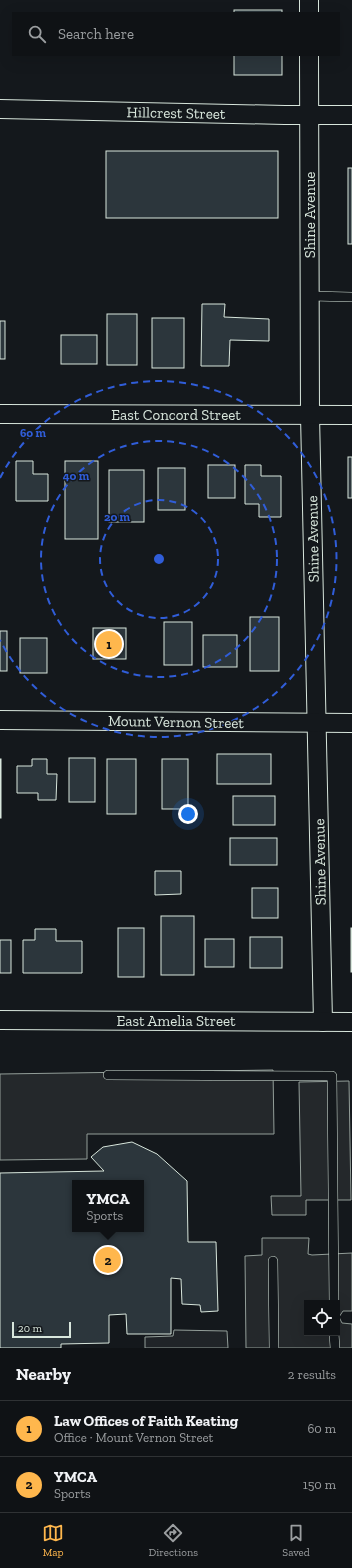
<!DOCTYPE html>
<meta charset="utf-8">
<style>
body{margin:0;font-family:"Zilla Slab",serif;background:#181b1e;color:#f1f3f6}
.controls{position:absolute;right:12px;bottom:12px;display:grid;overflow:hidden;border-radius:0px;box-shadow:0 4px 16px #0002}
.controls button{width:36px;height:36px;display:grid;place-items:center;padding:0;border:0;border-bottom:1px solid #2f3234;background:#0f1215;color:#f1f3f6;font:20px sans-serif}
.scale{position:absolute;left:12px;bottom:10px;width:59px;box-sizing:border-box;padding-left:4px;border:2px solid #d8e6dc;border-top:0;font-size:11px;line-height:14px;white-space:nowrap;color:#d8e6dc;-webkit-text-stroke:3px #14181c;paint-order:stroke}
.you{position:absolute;left:188px;top:814px;width:14px;height:14px;margin:-10px;border:3px solid #fff;border-radius:50%;background:#1a73e8;box-shadow:0 0 0 6px #1a73e833}
.badge{display:grid;place-items:center;width:26px;height:26px;border-radius:50%;background:#ffb74d;color:#111;font-size:13px;font-weight:700}
.pin{position:absolute;translate:-50% -50%;border:2px solid #fff;box-shadow:0 1px 4px #0006}
.popup{position:absolute;left:72px;top:1180px;width:72px;height:52px;box-sizing:border-box;display:grid;place-content:center;border-radius:0px;background:#0f1215;filter:drop-shadow(0 1px 3px #0005);font-size:13px;white-space:nowrap;color:#9b9ea0}
.popup b{font-size:15px;color:#f1f3f6}
.popup::after{content:'';position:absolute;left:50%;top:100%;margin-left:-8px;border:8px solid transparent;border-top-color:#0f1215}
.list{margin:0;padding:0;list-style:none}
h2{display:flex;justify-content:space-between;align-items:center;height:52px;margin:0;padding:0 16px;font-size:17px}
h2 small{font-size:13px;font-weight:400;color:#9b9ea0}
.list li{display:grid;grid-template-columns:26px 1fr auto;gap:12px;align-items:center;box-sizing:border-box;height:56px;padding:0 16px;border-top:1px solid #2f3234}
.list b{display:block;font-size:15px;white-space:nowrap}
.list p{margin:0;font-size:13px;white-space:nowrap;color:#9b9ea0}
.list em{font-size:13px;font-style:normal;color:#9b9ea0}
.icon{flex:none;width:22px;height:22px;fill:none;stroke:currentColor;stroke-width:2;stroke-linecap:round;stroke-linejoin:round}
.map{position:relative;flex:none;width:352px;height:1348px;overflow:hidden}
.search{position:absolute;background:#0f1215;box-shadow:0 4px 16px #0002;left:12px;right:12px;top:12px;height:44px;display:flex;align-items:center;gap:10px;box-sizing:border-box;padding:0 14px;border-radius:0px;color:#9b9ea0;font-size:15px}
.sheet{height:164px;background:#0f1215}
nav{display:flex;justify-content:space-around;align-items:center;box-sizing:border-box;height:56px;border-top:1px solid #2f3234;background:#0f1215;font-size:11px;color:#9b9ea0}
nav a{display:grid;justify-items:center;gap:2px}
nav .on{color:#ffb74d}
.map>svg:first-child{display:block}
.green{fill:#202428;stroke:#939e99}
.parking{fill:#24282b;stroke:#939e99;fill-rule:evenodd}
.building{fill:#2c363c;stroke:#d8e6dc;fill-rule:evenodd}
.lines{fill:none;stroke-linecap:round;stroke-linejoin:round}
.lane-casing{stroke:#d8e6dc;stroke-width:10}
.street-casing{stroke:#d8e6dc;stroke-width:20}
.lane{stroke:#14181c;stroke-width:9}
.street{stroke:#14181c;stroke-width:18}
.ring{fill:none;stroke:#305dd8;stroke-width:2;stroke-dasharray:7 5}
.labels{text-anchor:middle;dominant-baseline:central;stroke-width:3;stroke-linejoin:round;paint-order:stroke}
.street-label{font-size:15px;fill:#d8e6dc;stroke:#14181c}
.centre{fill:#305dd8;stroke:#14181c;stroke-width:2}
.ring-label{font-size:12px;text-anchor:middle;font-weight:bold;fill:#305dd8;stroke:#14181c;stroke-width:3;stroke-linejoin:round;paint-order:stroke}
</style>
<div class="map">
<svg width="352" height="1348" viewBox="0 0 352 1348">
<rect width="100%" height="100%" fill="#14181c"/>
<!-- green -->
<polygon class="green" points="174,1330 227,1331 228,1348 145,1348 145,1337 173,1336"/>
<!-- parking -->
<g class="parking">
<polygon points="273,1070 274,1134 87,1134 87,1159 0,1160 0,1074"/>
<polygon points="349,1081 351,1200 306,1200 306,1215 272,1215 271,1196 301,1196 299,1082"/>
<path d="M262 1238H309L308 1254 312 1255 352 1253V1311H343L339 1317 342 1323 352 1324V1348H246L245 1256 262 1255ZM307 1303H337V1333H307Z"/>
</g>
<!-- building -->
<g class="building">
<rect x="234" y="10" width="48" height="3"/>
<rect x="234" y="55" width="48" height="20"/>
<rect x="106" y="151" width="172" height="67"/>
<rect x="348" y="168" width="4" height="76"/>
<polygon points="202,304 225,304 224,317 269,319 269,341 230,340 229,366 201,366"/>
<rect x="107" y="314" width="30" height="51"/>
<rect x="152" y="318" width="32" height="50"/>
<rect x="0" y="321" width="5" height="38"/>
<rect x="61" y="335" width="36" height="29"/>
<rect x="348" y="457" width="4" height="41"/>
<polygon points="16,461 33,461 33,474 48,474 48,501 16,501"/>
<rect x="65" y="461" width="33" height="78"/>
<rect x="208" y="465" width="27" height="33"/>
<polygon points="245,465 261,465 261,476 281,476 281,517 259,517 259,504 245,504"/>
<rect x="158" y="468" width="27" height="42"/>
<rect x="109" y="470" width="35" height="52"/>
<rect x="250" y="617" width="29" height="54"/>
<rect x="164" y="622" width="28" height="43"/>
<rect x="93" y="628" width="33" height="31"/>
<rect x="0" y="631" width="7" height="40"/>
<rect x="203" y="635" width="34" height="32"/>
<rect x="20" y="638" width="27" height="35"/>
<rect x="217" y="754" width="54" height="30"/>
<rect x="69" y="758" width="26" height="44"/>
<rect x="0" y="759" width="1" height="59"/>
<polygon points="32,759 47,759 47,774 57,774 56,800 38,800 38,793 17,793 17,766 32,766"/>
<rect x="107" y="759" width="29" height="55"/>
<rect x="162" y="759" width="26" height="50"/>
<rect x="233" y="796" width="42" height="29"/>
<rect x="230" y="838" width="47" height="27"/>
<polygon points="155,871 181,871 181,894 155,895"/>
<rect x="252" y="888" width="26" height="30"/>
<rect x="161" y="916" width="33" height="59"/>
<rect x="118" y="928" width="26" height="49"/>
<rect x="351" y="928" width="1" height="44"/>
<polygon points="35,929 56,929 56,941 82,941 82,973 23,973 23,940 35,940"/>
<rect x="250" y="937" width="32" height="31"/>
<rect x="205" y="939" width="29" height="28"/>
<rect x="0" y="940" width="11" height="33"/>
<path d="M132 1142 157 1154 187 1181 188 1242H216L218 1311 201 1312 200 1305 182 1304 181 1279 171 1278V1334H127L126 1314 109 1315V1343L61 1344V1348H0V1173L104 1171 91 1157 103 1147ZM75 1183H141V1229H75Z"/>
</g>
<g class="lines">
<!-- lane casing -->
<g class="lane-casing">
<g id="lane">
<polyline points="310,296 352,297"/>
<polyline points="108,1075 332,1076 334,1303"/>
<polyline points="273,1261 274,1348"/>
<polyline points="334,1333 335,1348"/>
</g>
</g>
<!-- street casing -->
<g class="street-casing">
<g id="street">
<polyline points="309,0 309,13"/>
<polyline points="309,55 310,415 323,1022"/>
<polyline points="0,109 285,115 352,115"/>
<polyline points="0,414 352,415"/>
<polyline points="0,720 352,723"/>
<polyline points="0,1020 352,1022"/>
</g>
</g>
<!-- lane -->
<use href="#lane" class="lane"/>
<!-- street -->
<use href="#street" class="street"/>
</g>
<!-- distance rings -->
<g class="ring">
<circle cx="159" cy="559" r="59"/>
<circle cx="159" cy="559" r="118"/>
<path d="M0 478A178 178 0 1 1 0 640"/>
</g>
<g class="labels">
<!-- street labels -->
<g class="street-label">
<text transform="translate(176 113) rotate(1)">Hillcrest Street</text>
<text transform="translate(310 215) rotate(-90)">Shine Avenue</text>
<text x="176" y="415">East Concord Street</text>
<text transform="translate(313 539) rotate(-91)">Shine Avenue</text>
<text transform="translate(176 722) rotate(1)">Mount Vernon Street</text>
<text transform="translate(320 862) rotate(-91)">Shine Avenue</text>
<text x="176" y="1021">East Amelia Street</text>
</g>
</g>
<circle cx="159" cy="559" r="6" class="centre"/>
<g class="ring-label">
<text x="33" y="437">60 m</text>
<text x="76" y="480">40 m</text>
<text x="117" y="521">20 m</text>
</g>
</svg>
<div class="controls">
<button><svg class="icon" aria-label="locate" viewBox="0 0 24 24"><circle cx="12" cy="12" r="6"/><path d="M12 2v4M12 18v4M2 12h4M18 12h4"/></svg></button>
</div>
<div class="scale">20 m</div>
<div class="you"></div>
<div class="pin badge" style="left:109px;top:644px">1</div>
<div class="pin badge" style="left:108px;top:1260px">2</div>
<div class="popup"><b>YMCA</b>Sports</div>
<div class="search"><svg class="icon" aria-label="search" viewBox="0 0 24 24"><circle cx="10" cy="10" r="6"/><path d="M15 15l6 6"/></svg>Search here</div>
</div>
<section class="sheet">
<h2>Nearby<small>2 results</small></h2>
<ul class="list">
<li><span class="badge">1</span><div><b>Law Offices of Faith Keating</b><p>Office · Mount Vernon Street</p></div><em>60 m</em></li>
<li><span class="badge">2</span><div><b>YMCA</b><p>Sports</p></div><em>150 m</em></li>
</ul>
</section>
<nav>
<a class="on"><svg class="icon" aria-label="map" viewBox="0 0 24 24"><path d="M3 6l6-2 6 2 6-2v14l-6 2-6-2-6 2zM9 4v14M15 6v14"/></svg>Map</a>
<a><svg class="icon" aria-label="directions" viewBox="0 0 24 24"><path d="M12 3l9 9-9 9-9-9zM9 14v-3h6M13 9l2 2-2 2"/></svg>Directions</a>
<a><svg class="icon" aria-label="saved" viewBox="0 0 24 24"><path d="M7 4h10v16l-5-4-5 4z"/></svg>Saved</a>
</nav>
